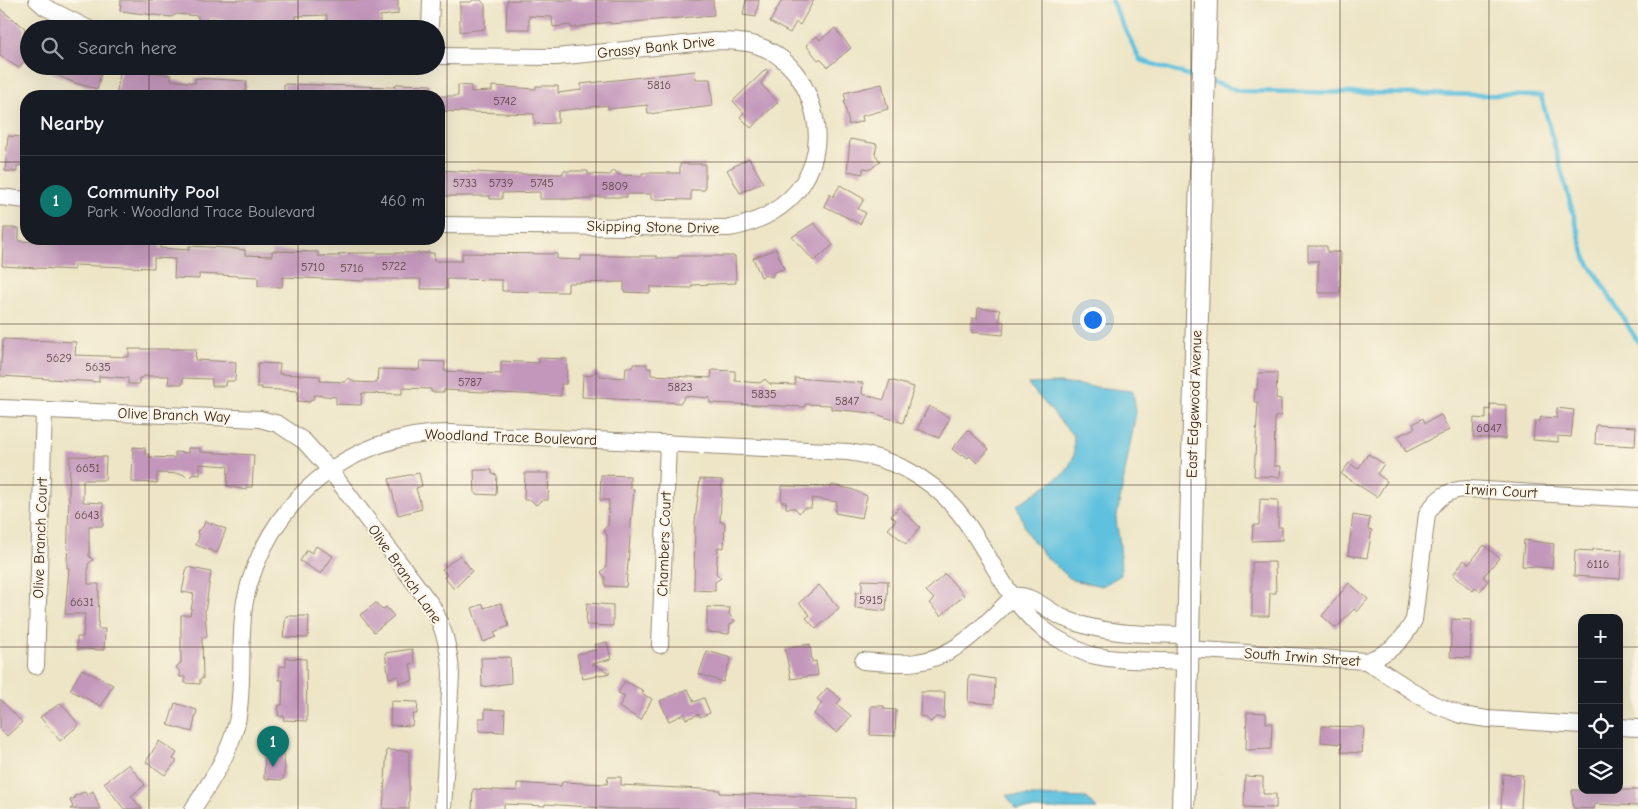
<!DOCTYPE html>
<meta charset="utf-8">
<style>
body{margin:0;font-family:"Comic Neue",sans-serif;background:#20242c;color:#f1f3f6}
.controls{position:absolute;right:15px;bottom:15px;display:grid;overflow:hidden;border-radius:10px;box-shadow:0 5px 20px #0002}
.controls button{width:45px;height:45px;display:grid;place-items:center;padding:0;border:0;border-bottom:1px solid #363941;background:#171b24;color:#f1f3f6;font:25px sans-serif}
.you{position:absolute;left:1092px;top:319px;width:18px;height:18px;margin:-12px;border:4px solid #fff;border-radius:50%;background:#1a73e8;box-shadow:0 0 0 8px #1a73e833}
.badge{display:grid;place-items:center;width:32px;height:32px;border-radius:50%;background:#0f766e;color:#fff;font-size:16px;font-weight:700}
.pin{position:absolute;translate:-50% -41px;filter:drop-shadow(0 1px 2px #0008)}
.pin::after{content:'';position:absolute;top:26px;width:18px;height:15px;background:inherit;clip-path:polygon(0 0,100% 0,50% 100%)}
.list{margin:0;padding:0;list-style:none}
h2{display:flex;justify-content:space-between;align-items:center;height:65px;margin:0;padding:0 20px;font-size:21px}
h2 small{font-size:16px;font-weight:400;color:#9ea1a6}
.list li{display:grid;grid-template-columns:32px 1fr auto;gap:15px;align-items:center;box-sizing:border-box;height:90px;padding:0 20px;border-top:1px solid #363941}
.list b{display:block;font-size:19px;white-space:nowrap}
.list p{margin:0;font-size:16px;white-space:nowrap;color:#9ea1a6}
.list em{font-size:16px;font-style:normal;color:#9ea1a6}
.icon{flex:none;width:28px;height:28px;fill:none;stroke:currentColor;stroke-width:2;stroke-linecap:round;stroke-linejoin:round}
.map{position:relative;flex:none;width:1638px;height:809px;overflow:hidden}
.search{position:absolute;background:#171b24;box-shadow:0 5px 20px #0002;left:20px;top:20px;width:425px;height:55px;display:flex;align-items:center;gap:12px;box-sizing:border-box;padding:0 18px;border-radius:28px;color:#9ea1a6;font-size:19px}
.panel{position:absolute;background:#171b24;box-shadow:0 5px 20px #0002;left:20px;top:90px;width:425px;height:155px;border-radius:20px}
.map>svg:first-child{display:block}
.water{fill:#60c1de;stroke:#4e767e}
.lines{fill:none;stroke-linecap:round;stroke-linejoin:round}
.stream{stroke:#60c1de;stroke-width:4.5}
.building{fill:#c397bb}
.minor-casing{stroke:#948872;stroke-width:18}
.secondary-casing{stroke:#948872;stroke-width:24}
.minor{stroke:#fff;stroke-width:16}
.secondary{stroke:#fff;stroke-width:22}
.grid{fill:none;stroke:#3b2a1e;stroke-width:1;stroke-opacity:0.55}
.labels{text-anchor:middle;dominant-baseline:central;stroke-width:4;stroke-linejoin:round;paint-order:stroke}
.number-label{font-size:12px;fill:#5d4545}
.street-label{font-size:15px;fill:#3b2a1e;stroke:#fcf5e5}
</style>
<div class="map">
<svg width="1638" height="809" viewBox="0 0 1638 809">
<rect width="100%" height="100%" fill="#fcf5e5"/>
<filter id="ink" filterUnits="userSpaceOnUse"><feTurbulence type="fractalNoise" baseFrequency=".02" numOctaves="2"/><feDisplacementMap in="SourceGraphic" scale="10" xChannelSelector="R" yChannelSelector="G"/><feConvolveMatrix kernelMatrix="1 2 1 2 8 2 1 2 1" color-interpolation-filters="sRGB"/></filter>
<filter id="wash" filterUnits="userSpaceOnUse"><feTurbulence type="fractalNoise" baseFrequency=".0096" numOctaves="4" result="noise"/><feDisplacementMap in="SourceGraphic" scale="20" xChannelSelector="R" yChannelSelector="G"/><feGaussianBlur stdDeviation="1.12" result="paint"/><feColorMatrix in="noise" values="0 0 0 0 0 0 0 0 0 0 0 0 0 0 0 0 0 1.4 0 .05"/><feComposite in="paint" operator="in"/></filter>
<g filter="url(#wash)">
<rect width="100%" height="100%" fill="#ede5c6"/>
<!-- water -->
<g class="water">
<polygon points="1059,383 1133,391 1136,412 1116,521 1120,544 1121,575 1102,586 1072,580 1046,557 1027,533 1017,505 1066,472 1074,456 1074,437 1028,384"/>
<polygon points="1006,795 1087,798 1097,809 1016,809"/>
</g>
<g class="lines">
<!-- stream -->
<g class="stream">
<polyline points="1111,0 1140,60 1197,78"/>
<polyline points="1209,81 1240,91 1541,96 1585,257 1638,342"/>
</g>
</g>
<g id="blocks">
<!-- building -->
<g class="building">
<polygon points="121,0 398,0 398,14 380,16 380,27 327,27 327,15 296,16 296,26 282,26 282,20 260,19 254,20 254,25 211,18 210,23 198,22 198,16 177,14 171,17 120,11"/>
<polygon points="473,0 481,0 485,5 485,29 460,32 460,2 471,2"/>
<polygon points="507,0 713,0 714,15 610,24 610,22 571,28 571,25 553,27 552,17 529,16 529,29 506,29"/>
<polygon points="746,0 759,0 756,17 743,15"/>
<polygon points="782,0 814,0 800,25 796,22 790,33 770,22"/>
<polygon points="0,9 25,28 23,34 29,37 29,63 24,61 19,68 0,56"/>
<polygon points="835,28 851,48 828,67 820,59 818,60 806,45 817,36 820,40"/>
<polygon points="36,66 103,66 97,89 75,83"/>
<polygon points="121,68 171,75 171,80 195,83 195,78 247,81 245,96 116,96"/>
<polygon points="766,69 768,71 761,84 778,102 751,128 740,117 744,113 733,101"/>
<polygon points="695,71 696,79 710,79 713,106 648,114 647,105 608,109 608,105 558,111 558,123 534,124 534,114 439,111 439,96 458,96 458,85 471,86 471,92 492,91 492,86 536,89 536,86 558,86 558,93 581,90 581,84"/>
<polygon points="284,84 395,87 396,84 431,85 431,96 284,96"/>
<polygon points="882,84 888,109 862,116 863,121 849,125 844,101 846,101 844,93"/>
<polygon points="8,136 26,137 26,164 17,166 17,172 5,171"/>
<polygon points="850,139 877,144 875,154 880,161 871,169 863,168 863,174 847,171"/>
<polygon points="749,158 763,182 740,193 727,170"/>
<polygon points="680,164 705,164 705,190 691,190 691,200 651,199 651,194 627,194 627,197 591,197 591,199 540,199 540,192 502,193 502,199 490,199 490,196 439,196 439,170 511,174 563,174 563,171 588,171 588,174 610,175 614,170 619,175 642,176 642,173 680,173"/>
<polygon points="840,185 864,199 858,209 866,213 860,224 824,206 830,194 833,197"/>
<polygon points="814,223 833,245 814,261 792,237"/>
<polygon points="4,228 19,228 19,241 50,242 50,239 142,241 142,243 160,244 160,248 189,250 189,246 228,248 245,250 245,255 272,256 272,251 318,252 318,256 339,256 339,254 351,253 434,253 434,261 462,261 462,253 557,254 557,259 581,260 581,256 657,256 657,258 678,258 678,256 735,256 736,283 692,285 692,288 650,287 650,293 624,292 624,282 568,283 568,292 502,291 502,280 447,279 447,289 421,289 421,279 365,279 365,281 283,277 282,287 258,286 258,277 199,274 199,279 174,278 175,259 154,258 154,268 74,265 74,270 2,266"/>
<polygon points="1308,246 1327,246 1327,252 1341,252 1340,293 1318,293 1318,261 1308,261"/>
<polygon points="776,249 784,269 774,272 772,277 766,275 761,277 753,258"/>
<polygon points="978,308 1000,310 999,321 1004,322 1003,335 971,332 972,318 977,319"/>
<polygon points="3,339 76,342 75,355 129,357 129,349 196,349 195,360 236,362 235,381 226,381 225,386 212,386 212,379 183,378 183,384 168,384 169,376 144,376 143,378 139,378 139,384 128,384 128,378 99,376 99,382 0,376"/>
<polygon points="539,358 567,359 566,384 561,384 561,396 444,390 444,392 431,392 431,389 402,388 402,394 362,393 361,405 336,404 336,397 314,395 314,399 311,399 310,402 297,401 298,391 261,389 262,387 257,387 258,363 280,364 279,374 320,376 320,381 344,382 349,378 354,382 377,383 378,369 419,370 420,361 445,362 444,371 501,374 501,361 539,363"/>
<polygon points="633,364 647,364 647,368 651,368 651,375 711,378 712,370 735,371 735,381 760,383 765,379 770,384 795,385 795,378 863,383 862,394 884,400 890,380 914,387 903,423 873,413 831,409 831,405 805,404 805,407 710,403 710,398 685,396 681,403 582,397 583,375 590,376 596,371 600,376 625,378 626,367 633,367"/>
<polygon points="1258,373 1277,373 1276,398 1281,399 1281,415 1275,417 1274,466 1281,466 1280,477 1254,476 1258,402 1254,402 1255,390 1257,390"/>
<polygon points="1490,404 1506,405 1505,439 1473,437 1474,418 1486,419 1486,409 1490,410"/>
<polygon points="929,406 950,418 939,438 917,429"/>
<polygon points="1557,408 1574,410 1571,437 1558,436 1558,442 1533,440 1535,421 1540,421 1541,417 1557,418"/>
<polygon points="1441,415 1449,430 1406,452 1398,436 1415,428 1413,424 1423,418 1425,423"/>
<polygon points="1596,425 1636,427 1635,446 1595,444"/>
<polygon points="968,430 989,449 977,463 970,456 968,458 963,454 961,456 952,449"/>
<polygon points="133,447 145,448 145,454 149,454 149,457 175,458 175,452 188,453 188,448 200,448 200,452 254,455 252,487 246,487 246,490 227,486 228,466 200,464 200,475 193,474 188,479 183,474 157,473 157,483 132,482"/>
<polygon points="1368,454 1384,464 1377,474 1387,481 1377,497 1341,474 1349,463 1358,469"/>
<polygon points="70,456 106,457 105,480 83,480 83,502 103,503 103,526 89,526 89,556 93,560 88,564 88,584 99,584 98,629 105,629 104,650 77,649 77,637 83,637 85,614 65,614 69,568 67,568"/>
<polygon points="474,470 492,470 492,474 497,475 496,495 475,494"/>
<polygon points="419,473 422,486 416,488 422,509 398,515 389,479"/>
<polygon points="525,473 549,473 548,500 542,500 536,505 531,500 524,500"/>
<polygon points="601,475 630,476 630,488 634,489 626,587 605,586 605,578 601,572 606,567 607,535 603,530 608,525 609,500 600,500"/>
<polygon points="700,479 722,480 720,522 725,522 724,548 718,547 716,573 721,578 715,582 715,591 694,590 695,521"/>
<polygon points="832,485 851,489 867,496 862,518 835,513 837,502 812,498 811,508 804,508 799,513 795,508 786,508 786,502 781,502 782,486 831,487"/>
<polygon points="1260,499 1278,500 1278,527 1282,527 1282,540 1252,541 1253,525 1259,525"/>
<polygon points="899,507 920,527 906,544 888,529 896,520 891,516"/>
<polygon points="1353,515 1370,518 1368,529 1372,530 1367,558 1348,555"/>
<polygon points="205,521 226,529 217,553 196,545 199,537 197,531 203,527"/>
<polygon points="1524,540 1554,544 1552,568 1522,566"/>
<polygon points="1484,545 1499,558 1483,577 1488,581 1480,591 1475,588 1473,591 1453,575 1464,560 1469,564"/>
<polygon points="316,546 333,556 321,574 300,561 307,550 312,553"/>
<polygon points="1593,549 1622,550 1620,579 1574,576 1575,550 1593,551"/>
<polygon points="460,555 472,571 454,589 444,577 447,575 442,569"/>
<polygon points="1252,562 1275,562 1276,593 1270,593 1269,616 1252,616"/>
<polygon points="187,567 211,572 205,612 207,637 202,637 203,679 200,679 200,684 185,683 185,677 180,677 180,672 176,667 181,663 181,615 190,615 194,594 182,592"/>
<polygon points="945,574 964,595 941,616 929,603 934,599 926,591"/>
<polygon points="862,580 888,581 886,611 855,608 856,592 862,592"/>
<polygon points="1349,583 1368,599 1357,612 1354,609 1336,628 1322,616"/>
<polygon points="819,585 839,608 816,629 806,618 810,615 799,603"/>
<polygon points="376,603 382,610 386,607 394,616 374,632 360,615"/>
<polygon points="501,603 509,626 494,632 496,637 483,642 472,608 483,604 484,608"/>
<polygon points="587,603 613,605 613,626 586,625"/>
<polygon points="707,607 730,608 729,614 735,621 730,625 729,634 707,632"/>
<polygon points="286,616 309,616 308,638 283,637"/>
<polygon points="1452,619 1472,620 1470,658 1450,657"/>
<polygon points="607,642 611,659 592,664 610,673 583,679 577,654 596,650 594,645"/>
<polygon points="810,644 812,662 816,661 818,675 791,679 785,649"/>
<polygon points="412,649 415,663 410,664 413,681 399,683 398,676 389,678 385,653"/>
<polygon points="707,651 731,658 723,682 699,674"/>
<polygon points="510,657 511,683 482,687 481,658"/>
<polygon points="286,658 306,659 307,721 283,720 284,716 278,716 279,705 282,705 283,680 279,680 280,666 286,667"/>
<polygon points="82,669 113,685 101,706 70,690"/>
<polygon points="969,675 995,679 994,704 968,702"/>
<polygon points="625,681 644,691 642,694 652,699 641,720 619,707 625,696 618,693"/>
<polygon points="827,688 841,699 837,704 851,716 837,733 814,714 822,703 817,699"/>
<polygon points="688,689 694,702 704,698 710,713 700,717 699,714 686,719 684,714 669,721 660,701"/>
<polygon points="921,692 945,692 944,718 936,717 931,722 925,717 920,716"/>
<polygon points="0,699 22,722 7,736 0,729"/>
<polygon points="391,701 418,702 417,714 413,714 412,726 390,725"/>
<polygon points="61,703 79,725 60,741 40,717"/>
<polygon points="175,703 197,710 192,732 168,725"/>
<polygon points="871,706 884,706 884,709 896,710 895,736 870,735"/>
<polygon points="485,709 505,710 504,732 479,731 479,718 485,718"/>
<polygon points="1247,712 1266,713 1266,723 1272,723 1271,749 1246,750"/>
<polygon points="1322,726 1364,727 1362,753 1341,752 1342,744 1321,742"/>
<polygon points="159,741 177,753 173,759 177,761 165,775 146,762"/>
<polygon points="387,750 409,751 409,809 383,809"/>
<polygon points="265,752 283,753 285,767 283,780 264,779"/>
<polygon points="129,764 145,785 131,796 142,809 124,809 104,783"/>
<polygon points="1503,774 1523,775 1521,809 1501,809"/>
<polygon points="1245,776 1263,777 1263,794 1276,794 1276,808 1244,807"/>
<polygon points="608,777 621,777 621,785 720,790 720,793 855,798 855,809 617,809 545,804 545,806 504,804 504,809 472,809 473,789 517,791 517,783 561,786 562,782 607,784"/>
<polygon points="1572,790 1638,790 1638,806 1595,804 1594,809 1573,808"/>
<polygon points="93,791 100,809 70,809 73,807 70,800 75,798 74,796 85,792 87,796"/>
</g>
</g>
</g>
<g filter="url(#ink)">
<use href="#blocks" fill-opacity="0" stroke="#948872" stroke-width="1"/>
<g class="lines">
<!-- minor casing -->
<g class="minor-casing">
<g id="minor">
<polyline points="37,0 45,7 89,29"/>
<polyline points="430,29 431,0"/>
<path d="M436 56 556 57 714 41C728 41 742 41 756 45 782 53 801 74 810 100 833 164 794 216 730 228L439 225"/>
<polyline points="0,197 26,200"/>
<path d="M0 408 260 419 278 424 304 441 330 470 432 606C444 628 450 649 451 675L443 809"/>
<path d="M1014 596C1034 594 1048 612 1066 619 1104 635 1146 634 1187 635"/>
<polyline points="660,645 668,443"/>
<polyline points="1187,649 1366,661 1431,703 1461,715 1487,719 1582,725"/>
<path d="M863 661C881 662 900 665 917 662 958 657 986 622 1014 596"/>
<path d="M1366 661C1389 654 1403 641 1414 620L1427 514C1437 498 1448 489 1468 489L1638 499"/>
<polyline points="36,666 44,410"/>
<polyline points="1619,727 1638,728"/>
<path d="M193 809C211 781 229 755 237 722 245 682 238 640 245 601 265 503 350 432 450 433L848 452C889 457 929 476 956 509 997 558 1005 613 1067 644 1075 648 1083 653 1091 655 1121 662 1156 660 1186 662"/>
</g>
</g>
<!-- secondary casing -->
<g class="secondary-casing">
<polyline id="secondary" points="1183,809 1206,0"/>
</g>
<!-- minor -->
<use href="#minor" class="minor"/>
<!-- secondary -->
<use href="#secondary" class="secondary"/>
</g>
</g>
<!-- grid -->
<path class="grid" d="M149 0V29M298 0V29M447 0V809M596 0V809M745 0V809M893 0V809M1042 0V809M1191 0V809M1340 0V809M1489 0V809M149 66V96M298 66V96M0 162H26M439 162H1638M149 239V809M298 239V809M0 324H1638M0 485H1638M0 647H1582M1619 647H1638"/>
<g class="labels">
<!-- number labels -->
<g class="number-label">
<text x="659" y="85">5816</text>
<text x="505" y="101">5742</text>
<text x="465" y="183">5733</text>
<text x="501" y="183">5739</text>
<text x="542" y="183">5745</text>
<text x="615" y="186">5809</text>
<text x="394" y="266">5722</text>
<text x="313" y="267">5710</text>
<text x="352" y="268">5716</text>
<text x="59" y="358">5629</text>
<text x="98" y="367">5635</text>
<text x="470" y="382">5787</text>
<text x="680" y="387">5823</text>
<text x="764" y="394">5835</text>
<text x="847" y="401">5847</text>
<text x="1489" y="428">6047</text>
<text x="88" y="468">6651</text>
<text x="87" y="515">6643</text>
<text x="1598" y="564">6116</text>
<text x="871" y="600">5915</text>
<text x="82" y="602">6631</text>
</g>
<!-- street labels -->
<g class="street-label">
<text transform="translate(656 47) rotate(-6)">Grassy Bank Drive</text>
<text transform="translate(653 227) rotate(1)">Skipping Stone Drive</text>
<text transform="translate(1194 404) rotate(-88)">East Edgewood Avenue</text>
<text transform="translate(174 415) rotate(2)">Olive Branch Way</text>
<text transform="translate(511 437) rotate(2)">Woodland Trace Boulevard</text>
<text transform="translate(1501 491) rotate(3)">Irwin Court</text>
<text transform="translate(40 538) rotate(-88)">Olive Branch Court</text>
<text transform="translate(664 544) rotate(-88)">Chambers Court</text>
<text transform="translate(405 574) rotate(55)">Olive Branch Lane</text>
<text transform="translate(1302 657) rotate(4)">South Irwin Street</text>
</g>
</g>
</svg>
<div class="controls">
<button>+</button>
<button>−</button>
<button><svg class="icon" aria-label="locate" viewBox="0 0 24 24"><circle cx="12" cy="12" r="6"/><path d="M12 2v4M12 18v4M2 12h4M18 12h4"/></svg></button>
<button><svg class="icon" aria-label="layers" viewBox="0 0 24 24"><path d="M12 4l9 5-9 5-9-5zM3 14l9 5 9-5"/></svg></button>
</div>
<div class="you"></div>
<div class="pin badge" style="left:273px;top:767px">1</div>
<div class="search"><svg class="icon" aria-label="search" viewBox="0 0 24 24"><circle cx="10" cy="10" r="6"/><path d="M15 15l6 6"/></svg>Search here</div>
<section class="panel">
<h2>Nearby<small></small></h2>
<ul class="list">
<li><span class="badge">1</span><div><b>Community Pool</b><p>Park · Woodland Trace Boulevard</p></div><em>460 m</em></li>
</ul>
</section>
</div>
